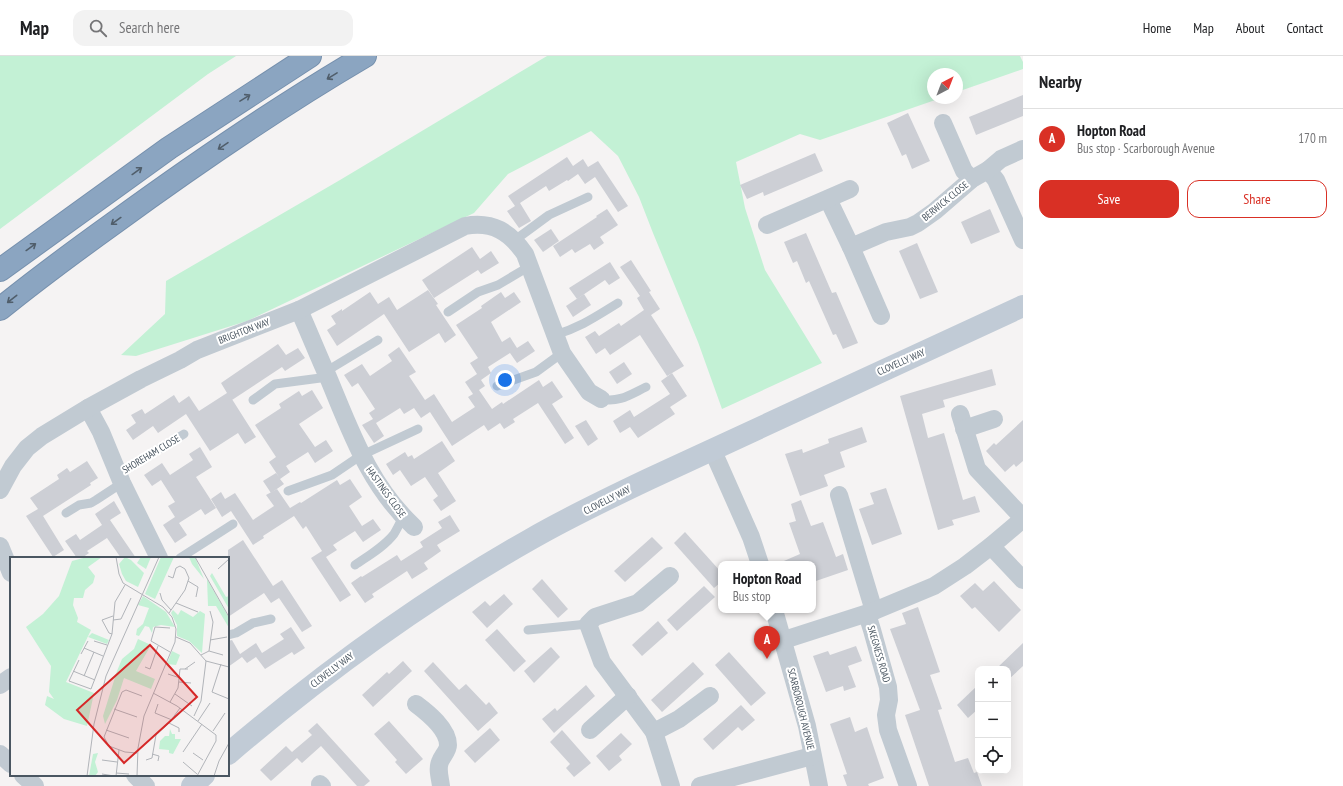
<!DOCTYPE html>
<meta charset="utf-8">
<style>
body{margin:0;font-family:"PT Sans Narrow",sans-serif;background:#f2f2f2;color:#202124}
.controls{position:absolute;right:12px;bottom:12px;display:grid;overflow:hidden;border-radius:8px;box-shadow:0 4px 16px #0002}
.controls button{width:36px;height:36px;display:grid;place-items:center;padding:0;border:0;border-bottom:1px solid #e0e0e0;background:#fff;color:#202124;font:20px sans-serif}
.compass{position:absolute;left:927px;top:12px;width:36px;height:36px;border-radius:50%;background:#fff;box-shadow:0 4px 16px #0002;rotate:42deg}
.you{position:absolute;left:505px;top:324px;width:14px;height:14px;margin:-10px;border:3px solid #fff;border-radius:50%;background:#1a73e8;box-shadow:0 0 0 6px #1a73e833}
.badge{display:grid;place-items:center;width:26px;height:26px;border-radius:50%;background:#d93025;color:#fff;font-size:13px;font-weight:700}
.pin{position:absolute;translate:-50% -33px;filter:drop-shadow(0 1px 2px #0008)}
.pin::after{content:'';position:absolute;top:21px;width:14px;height:12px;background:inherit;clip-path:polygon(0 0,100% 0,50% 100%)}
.popup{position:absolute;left:718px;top:505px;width:98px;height:52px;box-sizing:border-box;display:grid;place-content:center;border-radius:8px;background:#fff;filter:drop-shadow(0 1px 3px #0005);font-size:13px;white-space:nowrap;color:#757577}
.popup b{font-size:15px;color:#202124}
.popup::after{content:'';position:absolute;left:50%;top:100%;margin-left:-8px;border:8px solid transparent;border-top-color:#fff}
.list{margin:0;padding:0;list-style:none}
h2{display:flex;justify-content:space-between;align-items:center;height:52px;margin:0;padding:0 16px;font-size:17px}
h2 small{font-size:13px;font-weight:400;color:#757577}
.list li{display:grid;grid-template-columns:26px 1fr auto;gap:12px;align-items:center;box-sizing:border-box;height:60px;padding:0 16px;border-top:1px solid #e0e0e0}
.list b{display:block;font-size:15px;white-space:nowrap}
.list p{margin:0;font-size:13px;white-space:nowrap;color:#757577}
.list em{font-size:13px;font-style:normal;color:#757577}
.actions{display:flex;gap:8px;padding:12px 16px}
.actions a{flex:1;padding:9px 0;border:1px solid #d93025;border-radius:12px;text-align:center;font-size:14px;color:#d93025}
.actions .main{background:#d93025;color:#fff}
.icon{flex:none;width:22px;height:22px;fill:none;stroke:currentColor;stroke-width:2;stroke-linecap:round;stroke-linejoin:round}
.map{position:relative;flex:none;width:1023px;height:730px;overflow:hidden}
header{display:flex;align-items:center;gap:24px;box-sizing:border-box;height:56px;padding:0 20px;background:#fff;border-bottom:1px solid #e0e0e0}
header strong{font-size:19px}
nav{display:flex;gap:22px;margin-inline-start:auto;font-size:14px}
.search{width:280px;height:36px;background:#f2f2f2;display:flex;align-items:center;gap:10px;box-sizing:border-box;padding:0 14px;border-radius:12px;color:#757577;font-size:15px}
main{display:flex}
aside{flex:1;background:#fff}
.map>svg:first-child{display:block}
.green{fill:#c3f1d5}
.building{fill:#cdcfd5}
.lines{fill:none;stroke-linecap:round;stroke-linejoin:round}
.highway-casing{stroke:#7690ad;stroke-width:24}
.lane{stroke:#c1cad2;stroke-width:9}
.street{stroke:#c1cad2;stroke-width:18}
.secondary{stroke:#c1cbd6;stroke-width:22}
.highway{stroke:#8ba5c1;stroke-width:22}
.oneway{stroke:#505e6b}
.labels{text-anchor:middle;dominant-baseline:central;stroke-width:4;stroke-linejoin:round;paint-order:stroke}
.street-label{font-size:10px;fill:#4a5661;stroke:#fff}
.inset-road{fill:none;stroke:#b1b4b9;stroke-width:1}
.view{fill:#d62828;fill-opacity:0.15;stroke:#d62828;stroke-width:2}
.inset-edge{fill:none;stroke:#4a5661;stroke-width:2}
</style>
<header>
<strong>Map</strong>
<div class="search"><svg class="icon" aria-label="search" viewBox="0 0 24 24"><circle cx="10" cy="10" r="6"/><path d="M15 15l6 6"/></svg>Search here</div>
<nav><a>Home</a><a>Map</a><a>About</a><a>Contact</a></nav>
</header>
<main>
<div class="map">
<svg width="1023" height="730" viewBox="0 0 1023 730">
<rect width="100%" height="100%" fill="#f5f3f3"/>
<!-- green -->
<g class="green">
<polygon points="0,0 236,0 208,18 0,173"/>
<polygon points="547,0 1020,0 1023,6 1023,13 957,36 957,18 933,18 933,42 941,42 820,84 800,78 736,106 745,152 765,214 822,307 722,353 698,286 653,177 639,141 618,100 591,75 508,118 474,157 247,265 136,300 121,299 165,258 166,225 340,124"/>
</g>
<!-- building -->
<g class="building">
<polygon points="1023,39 1023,60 976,79 969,61"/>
<polygon points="908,57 930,105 912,113 906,98 902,100 887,67"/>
<polygon points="815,97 823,115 764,140 763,136 747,143 740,129"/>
<polygon points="567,101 573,110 583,103 588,111 598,105 628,150 618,156 595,121 585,128 578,118 568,125 567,124 549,135 546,130 520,147 531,165 519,172 507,155 515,150 508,140"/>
<polygon points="607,153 618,169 600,181 604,187 594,194 590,188 575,197 572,193 560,201 553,190 597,161 596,160"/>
<polygon points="990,153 1000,176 971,188 961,166"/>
<polygon points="551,173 559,185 543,196 534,184"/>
<polygon points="806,177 832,237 836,236 858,287 843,293 836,278 833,279 809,225 806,227 797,205 793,207 784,186"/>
<polygon points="917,187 938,236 920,243 899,195"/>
<polygon points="472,191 480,203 491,195 499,207 481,218 478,214 434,242 422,224"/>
<polygon points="631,204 651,235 649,236 660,253 651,259 684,310 667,320 640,279 610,299 605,292 596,298 585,281 595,275 599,280 619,267 621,270 644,254 637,242 640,240 620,211"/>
<polygon points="610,206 620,222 609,229 605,224 577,243 569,232"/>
<polygon points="428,234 438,248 436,249 456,279 445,287 439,277 409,296 384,258 337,290 327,274 336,268 331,260 342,253 342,255 370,236 378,248 389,241 397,254"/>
<polygon points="501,236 505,242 514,236 521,246 491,266 502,286 510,281 517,292 528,285 535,295 517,307 510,297 488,311 491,317 481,324 485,330 479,334 492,353 502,346 503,348 539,324 543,331 552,325 563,341 552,348 574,382 565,388 538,347 513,363 515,366 504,373 500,367 488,375 484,369 452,390 430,356 421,362 414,352 404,358 400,352 376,367 384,380 374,387 362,369 373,363 369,357 375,353 358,327 352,331 344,319 362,308 370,320 392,305 388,299 399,291 416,316 409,320 425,344 434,338 452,366 475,351 468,341 473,338 465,326 477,318 470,307 478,302 456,269 482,252 481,250"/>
<polygon points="584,238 591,249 573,261 566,250"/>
<polygon points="278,288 286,299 298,292 305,302 285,315 282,311 232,344 230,340 256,381 245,388 238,377 210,395 186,358 158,377 153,370 133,384 126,374 136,367 131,359 142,353 145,358 174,339 179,347 189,340 199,355 227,337 221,327"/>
<polygon points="624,306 632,318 617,328 609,316"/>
<polygon points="992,313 996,329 943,344 945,351 922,358 928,382 944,377 963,444 975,440 980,456 952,464 954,469 938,474 900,340"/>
<polygon points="672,317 687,340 670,351 675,358 638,382 630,371 620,377 613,365 630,354 634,361 670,338 661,325"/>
<polygon points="312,334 323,352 299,368 315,391 326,384 333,395 315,407 308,396 286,410 290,416 280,423 284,428 271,437 263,425 276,417 279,421 269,406 276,401 255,369 281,352 279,348 299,335 302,340"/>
<polygon points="586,364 598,383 588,390 575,370"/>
<polygon points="1023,364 1023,405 1016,411 1014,408 1005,416 986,395 994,387 996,389"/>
<polygon points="862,371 867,386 840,396 845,411 824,419 828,430 800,440 785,398 802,393 803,397 829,387 828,383"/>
<polygon points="442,385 455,405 438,417 456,445 441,455 433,444 438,440 425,421 411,430 400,414 393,419 386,408 405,396 408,401 412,399 414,403"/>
<polygon points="200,391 212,411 196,421 216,452 205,459 201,453 179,467 187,479 175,487 163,469 175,461 168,450 175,446 161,424 152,430 144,419 162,407 170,419 193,404 189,398"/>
<polygon points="87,405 98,422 90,427 91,429 43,460 40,455 64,494 53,501 26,460 38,453 30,442 59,423 57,419 67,412 70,416"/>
<polygon points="350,423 362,441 349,450 362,470 373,463 381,474 363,486 355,475 333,489 337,494 326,501 351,539 340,546 311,502 322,495 306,470 303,473 294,460 263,480 264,482 253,489 231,455 222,461 211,443 221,436 225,443 235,437 253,464 274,450 266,439 277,433 290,452 300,446 301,447 337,424 340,429"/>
<polygon points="886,432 902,478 872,489 859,453 874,448 870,437"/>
<polygon points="801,444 811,470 823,466 836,501 843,498 848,514 813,526 813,508 777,508 800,498 789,467 796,465 791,448"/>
<polygon points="114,445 121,457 110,464 136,502 121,502 107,482 87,495 89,497 82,502 77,502 65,485 76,478 80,484 102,469 95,458"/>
<polygon points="450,459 460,475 437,489 441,495 424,507 428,513 412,523 407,515 372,538 374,541 365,547 351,527 361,520 362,521 397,499 401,505 423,491 420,486 442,472 438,466"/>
<polygon points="685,476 721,516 721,526 714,532 674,487"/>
<polygon points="652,481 663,492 625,526 614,515"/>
<polygon points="243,484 273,530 282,524 312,570 302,576 279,542 271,547 264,537 228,561 228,494"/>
<polygon points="542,523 568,553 558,562 532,533"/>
<polygon points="994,525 1021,554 999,576 975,551 972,553 960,540 975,527 983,535"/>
<polygon points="704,530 715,541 677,575 667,564"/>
<polygon points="504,538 513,548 487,572 472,556 485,545 490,550"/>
<polygon points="918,551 940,616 930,619 942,653 938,654 955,706 968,702 974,717 977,716 982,730 929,730 905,659 920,654 890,573 906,568 902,557"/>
<polygon points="658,565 668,577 642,600 632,589"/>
<polygon points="291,571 305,592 294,599 292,596 265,613 256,601 247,607 242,601 228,611 228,585 232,584 240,598 256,587 262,597 284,583 280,578"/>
<polygon points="497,573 526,605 514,616 485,584"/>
<polygon points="1023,587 1023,610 1008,624 1008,613 996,613"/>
<polygon points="856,590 862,605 848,610 856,631 844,635 843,630 826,636 813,600 828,595 830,599"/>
<polygon points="551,591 560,601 534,627 524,615"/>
<polygon points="729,596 766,637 751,650 715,609"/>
<polygon points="403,605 412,615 373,651 362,639 387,616 389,618"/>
<polygon points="433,606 459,634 466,628 486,649 489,646 498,657 478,675 424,615"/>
<polygon points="693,606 704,618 662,656 651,644"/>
<polygon points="586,629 595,640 554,677 542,663 555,652 557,655"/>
<polygon points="978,629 978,653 968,662 957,649"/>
<polygon points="741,649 755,664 742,675 738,671 713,694 703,683"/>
<polygon points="850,661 855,676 867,671 884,722 868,728 869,730 847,730 843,719 847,718 830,668"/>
<polygon points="389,665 423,703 406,718 395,706 397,704 374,678"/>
<polygon points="317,667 370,725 364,730 357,730 321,690 302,707 297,702 271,725 260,714 286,690 292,696 312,679 308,675"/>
<polygon points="490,672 500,684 475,707 464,695"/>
<polygon points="562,674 591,707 574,721 566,712 570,708 550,686"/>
<polygon points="621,677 632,688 619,700 622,704 609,715 596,700"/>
</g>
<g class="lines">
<!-- highway casing -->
<g class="highway-casing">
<g id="highway">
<polyline points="0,214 169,92 310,0"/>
<path d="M0 253C37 223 75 195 114 167 195 108 278 51 365 0"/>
</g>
</g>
<!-- lane -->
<g class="lane">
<polyline points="515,184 549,159 588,141"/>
<polyline points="448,256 478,236 498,229 530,210"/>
<path d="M555 279C581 271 595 261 618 247"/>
<polyline points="325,316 378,284"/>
<polyline points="497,330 536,316 562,297"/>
<path d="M601 343C619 347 631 338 646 331"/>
<polyline points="253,344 275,328 328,321"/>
<polyline points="118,418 184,378"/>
<polyline points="288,435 332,419 360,400 418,373"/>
<polyline points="66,457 79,449 91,447 96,444 122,427"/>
<polyline points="180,502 233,468"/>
<path d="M355 509C368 500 384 491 394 478 397 473 400 467 403 461"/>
<polyline points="528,574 588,568"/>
<polyline points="228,579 236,577 253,567 271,563"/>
</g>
<!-- street -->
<g class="street">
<polyline points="943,67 964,115 972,123"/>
<polyline points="988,114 996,124 1023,184"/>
<polyline points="828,143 851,191 886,176 910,171 918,167 935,155 972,123 988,114 1001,103 1023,93"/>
<polyline points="767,169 850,133"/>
<polyline points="851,191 881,260"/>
<path d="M299 254C309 276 318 299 328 321 351 376 369 429 414 471"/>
<polyline points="88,352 101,376 122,427 159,502"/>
<polyline points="960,358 977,413 1023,462"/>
<polyline points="964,373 994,363"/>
<polyline points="712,393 751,481 760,508"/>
<path d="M0 434 13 410 27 392 42 380 88 352 141 323 180 304 197 294 299 254 465 170C493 165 510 176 525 198L562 297 589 336 601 343"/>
<polyline points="839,439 874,555"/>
<polyline points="0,490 11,517"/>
<polyline points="991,490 1023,524"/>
<polyline points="670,520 638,547 595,561 588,568 602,606 654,676 671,730"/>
<polyline points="774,554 807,670 819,730"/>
<polyline points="867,558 872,574 888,631 889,644 886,659 888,674 908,730"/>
<polyline points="784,584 874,555 934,530 965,510 991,490 1023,463"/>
<polyline points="0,629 11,621"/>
<path d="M416 648C428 657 448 673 448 689 448 695 442 700 440 706 437 713 440 722 441 730"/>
<polyline points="590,674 628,640"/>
<polyline points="654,676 679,663 710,640"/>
<polyline points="0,698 11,708"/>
<polyline points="23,719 35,730"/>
<polyline points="135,719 146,730"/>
<polyline points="320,728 322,730"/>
<polyline points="700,730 812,700"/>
</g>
<!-- secondary -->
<g class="secondary">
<path d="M228 698C322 618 423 544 531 483 569 461 609 442 649 423L1023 250"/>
<polyline points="192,730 204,719"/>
</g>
<!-- highway -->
<use href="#highway" class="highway"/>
</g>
<!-- one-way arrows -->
<defs><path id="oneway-shaft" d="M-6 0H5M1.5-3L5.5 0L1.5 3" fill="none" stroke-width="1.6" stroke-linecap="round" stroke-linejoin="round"/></defs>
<g class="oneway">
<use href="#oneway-shaft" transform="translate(332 20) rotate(148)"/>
<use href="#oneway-shaft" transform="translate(245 42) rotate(-32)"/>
<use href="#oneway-shaft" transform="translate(223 90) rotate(146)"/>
<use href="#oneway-shaft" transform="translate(137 115) rotate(-36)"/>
<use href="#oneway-shaft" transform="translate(116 165) rotate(144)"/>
<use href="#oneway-shaft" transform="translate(31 191) rotate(-36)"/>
<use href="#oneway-shaft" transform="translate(12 243) rotate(142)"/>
</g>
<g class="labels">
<!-- street labels -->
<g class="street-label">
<text transform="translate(945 145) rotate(-39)">BERWICK CLOSE</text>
<text transform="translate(244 275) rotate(-21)">BRIGHTON WAY</text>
<text transform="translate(901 306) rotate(-24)">CLOVELLY WAY</text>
<text transform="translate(151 398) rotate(-31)">SHOREHAM CLOSE</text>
<text transform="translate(386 436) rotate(54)">HASTINGS CLOSE</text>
<text transform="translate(607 444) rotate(-27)">CLOVELLY WAY</text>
<text transform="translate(879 598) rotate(74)">SKEGNESS ROAD</text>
<text transform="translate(332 614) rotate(-37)">CLOVELLY WAY</text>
<text transform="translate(801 653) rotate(76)">SCARBOROUGH AVENUE</text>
</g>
</g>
<!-- overview -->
<g transform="translate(10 501)">
<rect width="219" height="219" fill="#f5f3f3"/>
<path d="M77 0H92L78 10 85 19 83 26 75 33 73 41H64L63 48 68 61 67 65 81 73 56 125 84 136 77 169 54 162 35 148 37 139 44 142 39 135 41 109 16 70 33 57 49 39 62 4ZM115 0 121 3 134 16 128 30 116 24 112 17 109 7ZM131 0H141L136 12 127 6ZM151 0H164L145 42 135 37ZM179 0H185L194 22 182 7ZM202 16 216 40 219 39V52L200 19ZM197 22 219 61V71L206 49H198ZM133 39 156 55 165 70 151 68 143 70 142 76 139 70 135 69 129 79 126 78 127 72 133 67 139 51 128 48ZM163 53 168 58 171 53 183 60 190 54 195 57 192 96 179 84 167 79V68L161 56ZM82 76 99 83 97 87 78 80ZM128 82 141 88 126 114 145 122 141 132 114 121 107 143 95 167 93 159 107 114 112 102 124 92ZM162 94 170 98 166 108 157 107ZM160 172 162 177H165V182H171L163 197 159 196V193L149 192 150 184 155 179H159ZM88 196 85 205 88 215 85 219H79L83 197Z" fill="#c3f1d5"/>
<path class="inset-road" d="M106 0 109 17 113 26 153 50 162 60 166 72 165 85 134 159 128 191 127 219M185 0 219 60M208 12 219 2M158 19 163 21 166 11 170 9 175 12 179 21 175 33 159 56M178 24 188 30 186 40M150 36 152 43 161 53M166 46 188 55M103 63 111 62 121 41M160 71 145 70 141 84 160 95M102 77 99 76 92 63 103 59M166 80 180 86 196 104 219 110M200 83 217 80M84 84 97 88M74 91 93 99M199 94 203 65 200 54M71 97 78 84M191 98 199 94 213 98M69 103 59 124 81 132 102 77 105 45 115 28M211 107 202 135 219 142M135 110 140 112 148 89M175 112 185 105M63 114 85 123M158 117 170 121M74 119 84 95M169 125 181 126M143 136 167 149 206 178V184L187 219M165 137 182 149M160 145 168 131 170 112H178M148 147 145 156 162 163M104 152 127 160M184 159 191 144 196 104M188 164 200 146M159 166 169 171V175M96 173 119 181M203 174 215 156M173 195 192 167M127 196 115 195 99 189 94 180 112 135 116 133 132 139M183 196 193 203M142 197 149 199 148 204M92 203 107 205M136 203 142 201 146 178 159 166 170 151M173 205 187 217M106 216 119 217M92 217 104 219M77 219 84 167 96 119 149 0M106 219 109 193M204 219 209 204 219 186"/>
<path class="view" d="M140 88 187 140 114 206 67 153Z"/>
<rect width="219" height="219" class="inset-edge"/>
</g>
</svg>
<div class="controls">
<button>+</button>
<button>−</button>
<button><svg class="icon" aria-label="locate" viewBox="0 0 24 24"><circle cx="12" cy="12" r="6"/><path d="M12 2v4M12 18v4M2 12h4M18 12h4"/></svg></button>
</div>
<svg class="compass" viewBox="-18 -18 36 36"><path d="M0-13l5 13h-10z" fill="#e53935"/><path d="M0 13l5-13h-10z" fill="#757577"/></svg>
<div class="you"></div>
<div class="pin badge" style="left:767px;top:603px">A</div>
<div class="popup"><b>Hopton Road</b>Bus stop</div>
</div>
<aside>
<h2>Nearby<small></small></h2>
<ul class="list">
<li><span class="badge">A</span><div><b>Hopton Road</b><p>Bus stop · Scarborough Avenue</p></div><em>170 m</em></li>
</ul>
<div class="actions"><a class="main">Save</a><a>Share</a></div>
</aside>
</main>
